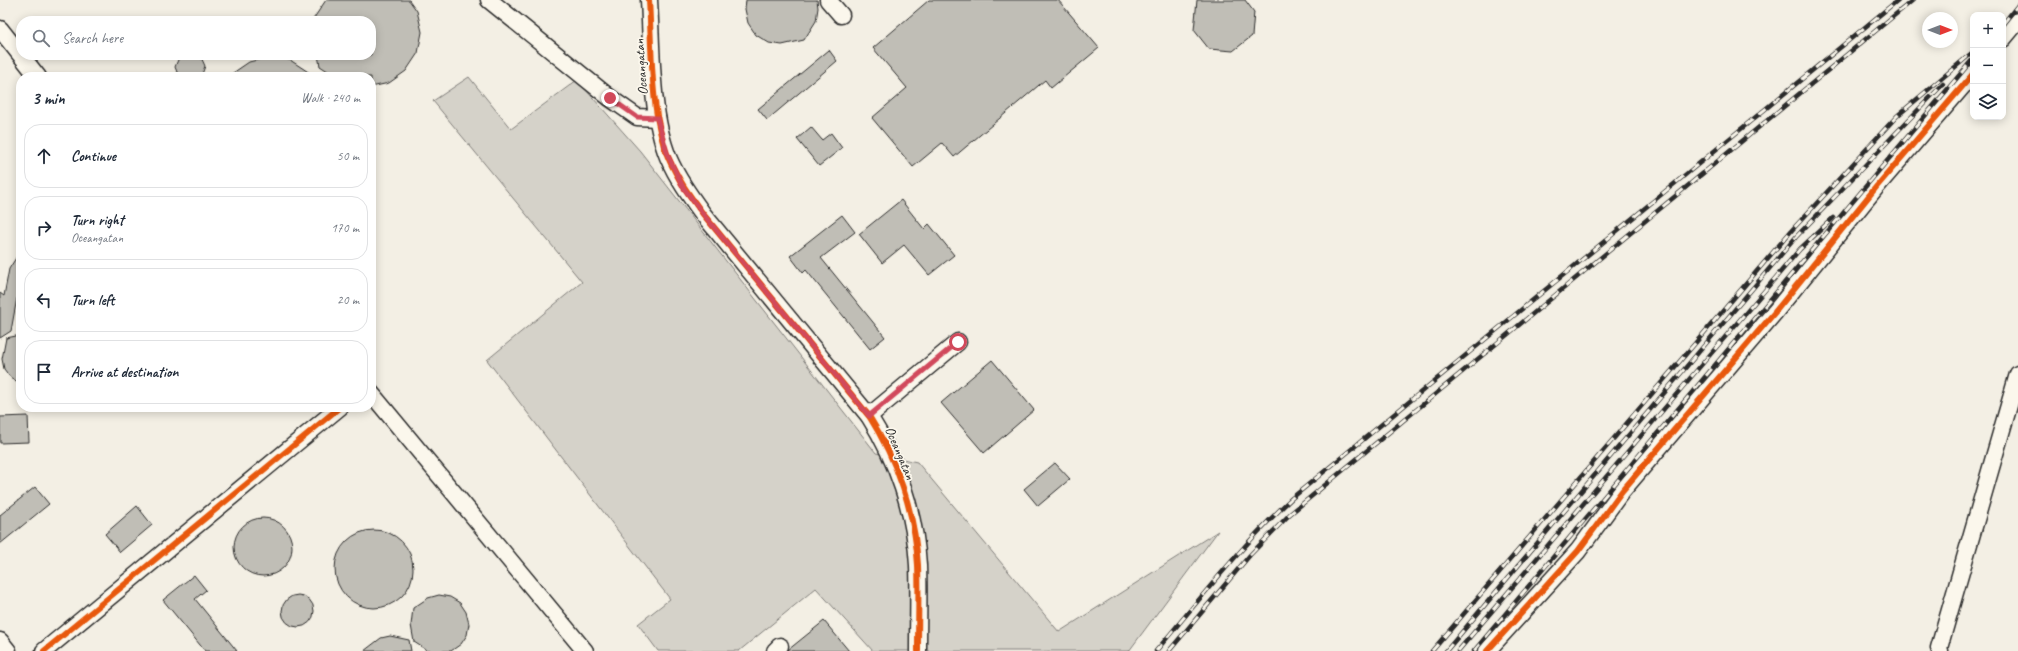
<!DOCTYPE html>
<meta charset="utf-8">
<style>
body{margin:0;font-family:Caveat,sans-serif;background:#f6f6f7;color:#1f2937}
.controls{position:absolute;right:12px;top:12px;display:grid;overflow:hidden;border-radius:8px;box-shadow:0 2px 10px #0003}
.controls button{width:36px;height:36px;display:grid;place-items:center;padding:0;border:0;border-bottom:1px solid #e0e1e3;background:#fff;color:#1f2937;font:20px sans-serif}
.compass{position:absolute;left:1922px;top:12px;width:36px;height:36px;border-radius:50%;background:#fff;box-shadow:0 2px 10px #0003;rotate:90deg}
.stop{position:absolute;width:12px;height:12px;margin:-9px;border:3px solid #d1495b;border-radius:50%;background:#fff}
.stop.end{background:#d1495b;border-color:#fff;box-shadow:0 1px 4px #0008}
.list{margin:0;padding:0;list-style:none}
h2{display:flex;justify-content:space-between;align-items:center;height:52px;margin:0;padding:0 16px;font-size:17px}
h2 small{font-size:13px;font-weight:400;color:#747a83}
.list li{display:grid;grid-template-columns:26px 1fr auto;gap:12px;align-items:center;box-sizing:border-box;height:64px;margin:0 8px 8px;padding:0 8px;border:1px solid #e0e1e3;border-radius:16px}
.list b{display:block;font-size:15px;white-space:nowrap}
.list p{margin:0;font-size:13px;white-space:nowrap;color:#747a83}
.list em{font-size:13px;font-style:normal;color:#747a83}
.icon{flex:none;width:22px;height:22px;fill:none;stroke:currentColor;stroke-width:2;stroke-linecap:round;stroke-linejoin:round}
.map{position:relative;flex:none;width:2018px;height:651px;overflow:hidden}
.search{position:absolute;background:#fff;box-shadow:0 2px 10px #0003;left:16px;top:16px;width:360px;height:44px;display:flex;align-items:center;gap:10px;box-sizing:border-box;padding:0 14px;border-radius:16px;color:#747a83;font-size:15px}
.panel{position:absolute;background:#fff;box-shadow:0 2px 10px #0003;left:16px;top:72px;width:360px;height:340px;border-radius:16px}
.map>svg:first-child{display:block}
.green{fill:#d5d2c9;stroke:#807e7a}
.building{fill:#c0beb6;stroke:#2b2b2b}
.lines{fill:none;stroke-linecap:round;stroke-linejoin:round}
.minor-casing{stroke:#2b2b2b;stroke-width:19}
.minor{stroke:#fbf7ec;stroke-width:16}
.rail-casing{stroke:#2b2b2b;stroke-width:4.5}
.rail{stroke:#fbf7ec;stroke-width:3;stroke-dasharray:9;stroke-linecap:butt}
.cycleway-casing{stroke:#fbf7ec;stroke-width:8}
.cycleway{stroke:#e8590c;stroke-width:6}
.route{stroke:#d1495b;stroke-width:5}
.labels{text-anchor:middle;dominant-baseline:central;stroke-width:3.5;stroke-linejoin:round;paint-order:stroke}
.street-label{font-size:14px;fill:#2b2b2b;stroke:#fbf7ec}
</style>
<div class="map">
<svg width="2018" height="651" viewBox="0 0 2018 651">
<rect width="100%" height="100%" fill="#f3efe4"/>
<filter id="ink" filterUnits="userSpaceOnUse"><feTurbulence type="fractalNoise" baseFrequency=".025" numOctaves="2"/><feDisplacementMap in="SourceGraphic" scale="8" xChannelSelector="R" yChannelSelector="G"/><feConvolveMatrix kernelMatrix="1 2 1 2 8 2 1 2 1" color-interpolation-filters="sRGB"/></filter>
<g filter="url(#ink)">
<!-- green -->
<polygon class="green" points="469,77 511,129 577,80 640,151 876,453 917,462 1059,632 1218,531 1129,651 873,651 816,588 739,651 658,651 638,624 670,599 487,360 582,282 433,101"/>
<!-- building -->
<g class="building">
<polygon points="326,0 409,0 417,11 422,32 418,53 406,71 389,83 371,87 371,77 337,77 320,66 318,55 371,55 371,21 312,21"/>
<polygon points="746,0 817,0 818,8 816,21 804,40 782,45 769,43 756,35 748,23 745,9"/>
<polygon points="929,0 1058,0 1099,48 1051,88 1045,80 954,157 942,143 913,167 872,118 907,88 873,48"/>
<polygon points="1197,0 1245,0 1254,12 1252,36 1233,51 1209,49 1194,30"/>
<polygon points="829,50 837,61 767,120 758,109"/>
<polygon points="180,55 200,55 205,66 201,77 179,77 175,67"/>
<polygon points="270,57 290,60 316,77 227,77 249,62"/>
<polygon points="811,127 822,140 831,133 842,148 819,166 797,139"/>
<polygon points="901,200 924,229 929,224 954,255 929,275 904,245 882,263 859,234"/>
<polygon points="842,215 855,232 821,258 885,337 870,349 806,270 803,273 790,256"/>
<polygon points="21,250 21,301 17,298 11,331 0,338 0,293 4,296 9,269"/>
<polygon points="21,335 21,384 10,377 4,369 2,359 6,338"/>
<polygon points="992,360 1034,410 984,453 941,403"/>
<polygon points="28,416 29,442 0,443 0,417"/>
<polygon points="1055,463 1070,479 1038,506 1024,489"/>
<polygon points="35,487 49,504 0,544 0,515"/>
<polygon points="137,506 152,525 120,552 105,534"/>
<circle cx="263" cy="547" r="29"/>
<circle cx="374" cy="569" r="39"/>
<polygon points="194,575 206,590 195,599 237,651 205,651 163,600"/>
<circle cx="298" cy="611" r="16"/>
<polygon points="439,595 450,597 460,603 466,612 469,624 467,635 461,644 451,651 428,651 414,642 411,625 413,608 428,598"/>
<polygon points="824,621 849,651 788,651 788,650"/>
<polygon points="390,636 409,640 411,651 364,651 381,638"/>
</g>
<g class="lines">
<!-- minor casing -->
<g class="minor-casing">
<g id="minor">
<polyline points="489,0 610,98 637,117 657,118"/>
<path d="M649 0C652 48 650 113 668 157 677 178 690 196 703 214L869 416C897 460 915 513 918 565 919 594 918 623 918 651"/>
<polyline points="828,0 841,15"/>
<polyline points="0,29 38,77"/>
<polyline points="2003,39 2018,21"/>
<polyline points="371,393 585,651"/>
<polyline points="869,416 958,342"/>
<polyline points="0,641 8,651"/>
<polyline points="44,651 340,407"/>
<polyline points="775,651 780,646"/>
<polyline points="1487,651 1578,551 1622,491 1775,312 1877,186 1973,74"/>
<polyline points="1940,651 1939,648 2018,374"/>
</g>
</g>
<!-- minor -->
<use href="#minor" class="minor"/>
<!-- rail casing -->
<g class="rail-casing">
<g id="rail">
<polyline points="2003,24 2018,5"/>
<path d="M1156 651C1200 599 1242 545 1292 498L1898 0"/>
<polyline points="1169,651 1250,555 1290,514 1913,0"/>
<polyline points="1432,651 1792,230 1897,116 1973,52"/>
<polyline points="1446,651 1796,237 1943,84"/>
<polyline points="1458,651 1800,249 1833,218"/>
<polyline points="1474,651 1973,59"/>
</g>
</g>
<!-- rail -->
<use href="#rail" class="rail"/>
<!-- cycleway casing -->
<g class="cycleway-casing">
<g id="cycleway">
<path d="M649 0C652 48 650 113 668 157 677 178 690 196 703 214L869 416C897 460 915 513 918 565 919 594 918 623 918 651"/>
<polyline points="44,651 340,407"/>
<polyline points="1487,651 1578,551 1622,491 1775,312 1877,186 1973,74"/>
</g>
</g>
<!-- cycleway -->
<use href="#cycleway" class="cycleway"/>
</g>
</g>
<g class="lines" filter="url(#ink)">
<!-- route -->
<polyline class="route" points="610,98 637,117 657,118 668,156 683,187 703,214 869,416 958,342"/>
</g>
<g class="labels">
<!-- street labels -->
<g class="street-label">
<text transform="translate(641 67) rotate(-94)">Oceangatan</text>
<text transform="translate(900 453) rotate(67)">Oceangatan</text>
</g>
</g>
</svg>
<div class="controls">
<button>+</button>
<button>−</button>
<button><svg class="icon" aria-label="layers" viewBox="0 0 24 24"><path d="M12 4l9 5-9 5-9-5zM3 14l9 5 9-5"/></svg></button>
</div>
<svg class="compass" viewBox="-18 -18 36 36"><path d="M0-13l5 13h-10z" fill="#e53935"/><path d="M0 13l5-13h-10z" fill="#747a83"/></svg>
<div class="stop" style="left:958px;top:342px"></div>
<div class="stop end" style="left:610px;top:98px"></div>
<div class="search"><svg class="icon" aria-label="search" viewBox="0 0 24 24"><circle cx="10" cy="10" r="6"/><path d="M15 15l6 6"/></svg>Search here</div>
<section class="panel">
<h2>3 min<small>Walk · 240 m</small></h2>
<ul class="list">
<li><svg class="icon" aria-label="ahead" viewBox="0 0 24 24"><path d="M12 20V5M6 11l6-6 6 6"/></svg><div><b>Continue</b></div><em>50 m</em></li>
<li><svg class="icon" aria-label="right" viewBox="0 0 24 24"><path d="M7 20v-9h11M14 6l5 5-5 5"/></svg><div><b>Turn right</b><p>Oceangatan</p></div><em>170 m</em></li>
<li><svg class="icon" aria-label="left" viewBox="0 0 24 24"><path d="M17 20v-9H6M10 6l-5 5 5 5"/></svg><div><b>Turn left</b></div><em>20 m</em></li>
<li><svg class="icon" aria-label="arrive" viewBox="0 0 24 24"><path d="M6 21V4h12l-3 4 3 4H6"/></svg><div><b>Arrive at destination</b></div></li>
</ul>
</section>
</div>
